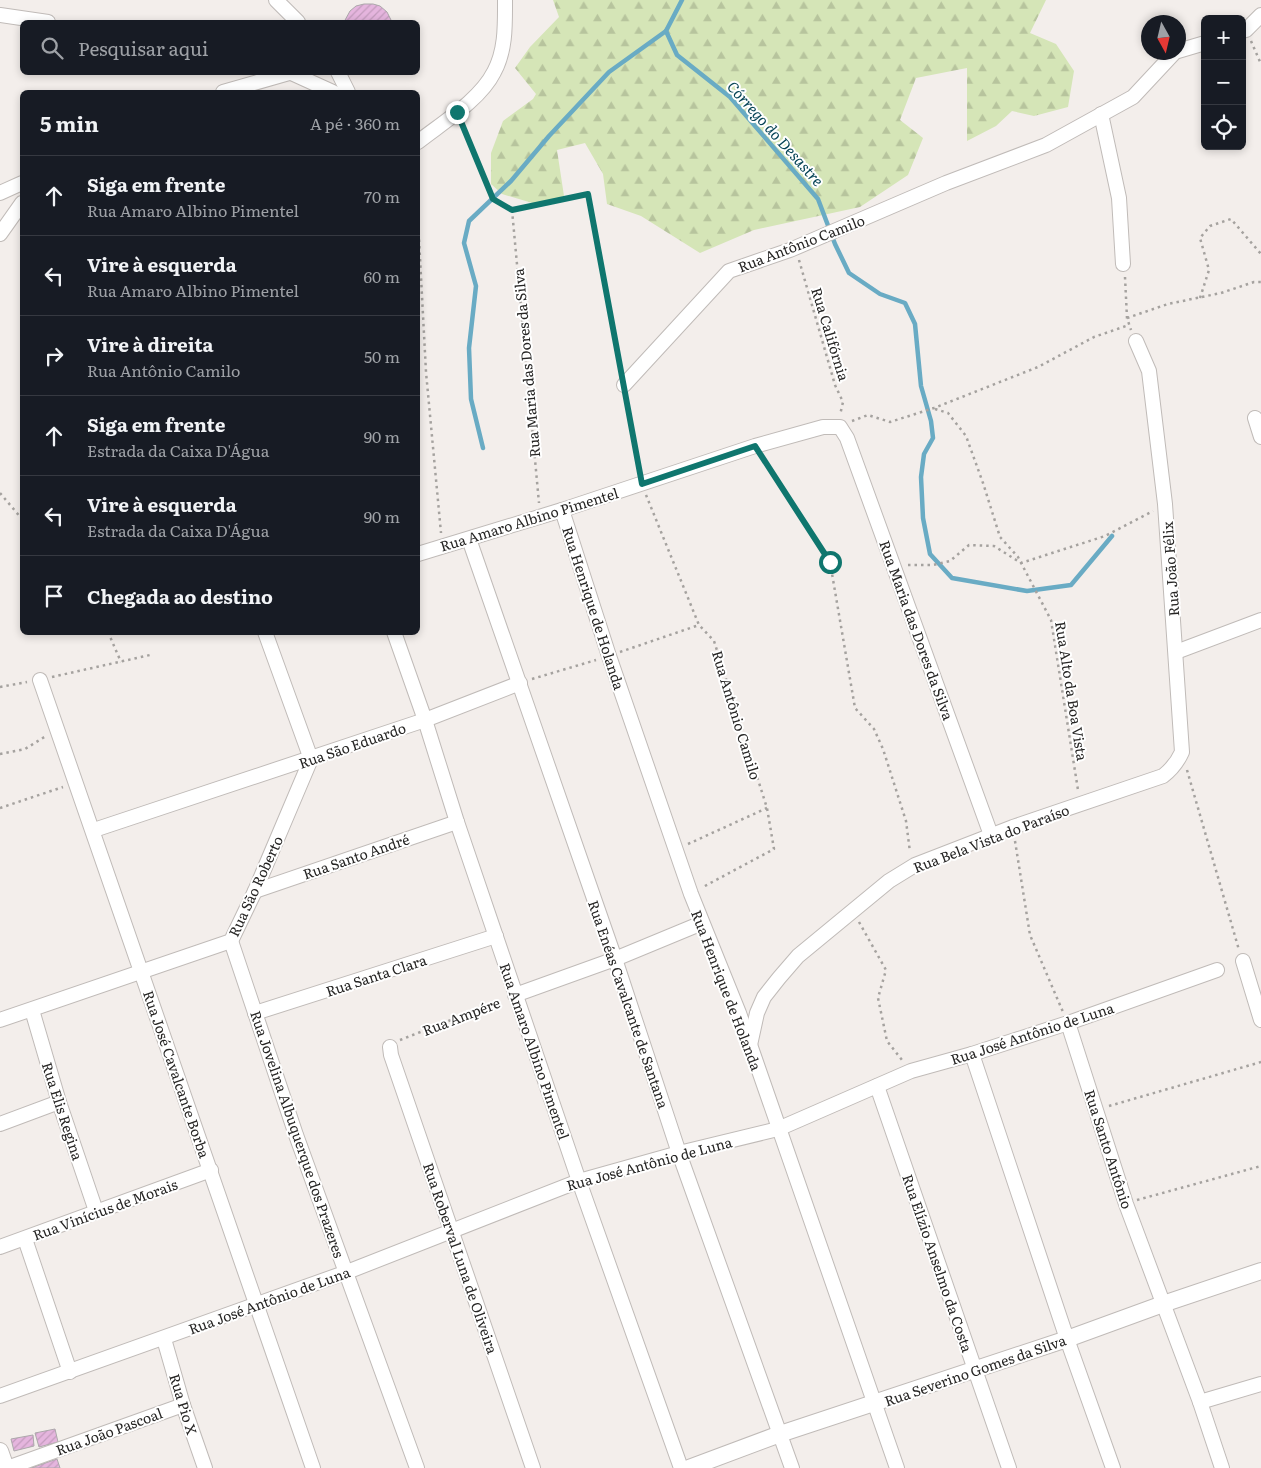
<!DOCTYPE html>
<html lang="pt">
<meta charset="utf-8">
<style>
body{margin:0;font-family:Literata,serif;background:#242831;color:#f1f3f6}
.controls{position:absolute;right:15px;top:15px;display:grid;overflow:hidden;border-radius:8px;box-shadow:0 2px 8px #0003}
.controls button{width:45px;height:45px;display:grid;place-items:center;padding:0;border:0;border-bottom:1px solid #363941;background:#171b24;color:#f1f3f6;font:25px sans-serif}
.compass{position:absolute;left:1141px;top:15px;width:45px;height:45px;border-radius:50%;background:#171b24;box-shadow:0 2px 8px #0003;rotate:172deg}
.stop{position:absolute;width:15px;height:15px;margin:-11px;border:4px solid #0f766e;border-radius:50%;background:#fff}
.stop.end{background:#0f766e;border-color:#fff;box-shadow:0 1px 5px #0008}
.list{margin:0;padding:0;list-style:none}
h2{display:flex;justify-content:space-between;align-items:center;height:65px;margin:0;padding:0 20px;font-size:21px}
h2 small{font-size:16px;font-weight:400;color:#9ea1a6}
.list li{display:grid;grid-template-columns:32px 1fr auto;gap:15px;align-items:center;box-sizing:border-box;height:80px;padding:0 20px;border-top:1px solid #363941}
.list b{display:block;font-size:19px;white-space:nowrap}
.list p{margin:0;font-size:16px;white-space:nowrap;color:#9ea1a6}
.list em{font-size:16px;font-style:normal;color:#9ea1a6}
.icon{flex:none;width:28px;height:28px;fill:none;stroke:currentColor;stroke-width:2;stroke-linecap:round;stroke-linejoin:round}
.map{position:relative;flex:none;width:1261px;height:1468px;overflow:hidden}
.search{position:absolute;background:#171b24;box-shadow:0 2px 8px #0003;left:20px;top:20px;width:400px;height:55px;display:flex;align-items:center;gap:12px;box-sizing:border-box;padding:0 18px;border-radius:8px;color:#9ea1a6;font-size:19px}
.panel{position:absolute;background:#171b24;box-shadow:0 2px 8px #0003;left:20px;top:90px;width:400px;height:545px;border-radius:8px}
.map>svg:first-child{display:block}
.forest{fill:url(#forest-firs)}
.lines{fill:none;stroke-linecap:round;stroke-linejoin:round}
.stream{stroke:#69abc4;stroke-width:4.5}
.building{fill:url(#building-hatch);stroke:#aca8ab}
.minor-casing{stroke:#c0bbb8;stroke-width:16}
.tertiary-casing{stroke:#c0bbb8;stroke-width:18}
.path{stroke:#a5a29f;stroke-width:2.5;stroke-dasharray:2.5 4;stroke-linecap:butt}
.minor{stroke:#fff;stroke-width:14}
.tertiary{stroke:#fff;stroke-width:16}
.route{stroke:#0f766e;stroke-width:6}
.labels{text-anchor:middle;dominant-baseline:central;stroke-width:4;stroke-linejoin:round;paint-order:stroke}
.street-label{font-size:14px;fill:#262524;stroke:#fff}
.water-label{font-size:15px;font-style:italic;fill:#054355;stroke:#fff}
</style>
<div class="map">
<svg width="1261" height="1468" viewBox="0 0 1261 1468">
<defs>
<pattern id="forest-firs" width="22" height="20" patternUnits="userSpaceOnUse" patternTransform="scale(1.25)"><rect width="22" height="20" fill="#d5e5b7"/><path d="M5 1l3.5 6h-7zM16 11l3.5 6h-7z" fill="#b7c49d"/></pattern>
<pattern id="building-hatch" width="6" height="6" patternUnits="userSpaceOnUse" patternTransform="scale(1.25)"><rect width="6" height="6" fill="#e5b5de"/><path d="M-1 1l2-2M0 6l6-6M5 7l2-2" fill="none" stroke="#c49cbe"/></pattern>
</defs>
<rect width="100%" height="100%" fill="#f3eeeb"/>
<!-- forest -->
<polygon class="forest" points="553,0 1046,0 1030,33 1056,44 1074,71 1068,107 1034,116 1012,111 996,126 967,141 967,68 916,78 900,120 923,138 908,175 860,207 754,230 700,253 641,216 607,204 603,174 585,143 557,150 564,196 539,205 502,194 491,184 491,153 503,121 533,99 536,94 515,68 530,47 559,17"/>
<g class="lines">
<!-- stream -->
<g class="stream">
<polyline points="682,0 666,31 677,55 730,97 818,199 835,244 849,273 880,294 905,303 915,324 921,386 931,421 933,438 924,454 921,477 923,518 930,554 952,578 1027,591 1071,585 1112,536"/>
<polyline points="483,448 471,399 469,348 476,286 464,243 469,221 511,181 549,136 609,72 666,31"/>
</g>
</g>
<!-- building -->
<g class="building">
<polygon points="364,4 373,4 380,6 387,12 392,22 344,22 350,11 356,6"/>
<polygon points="55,1429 58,1442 39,1447 35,1433"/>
<polygon points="33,1435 34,1446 14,1451 11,1439"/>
<polygon points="57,1459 60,1468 31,1468"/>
</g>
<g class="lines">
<!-- minor casing -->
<g class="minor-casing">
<g id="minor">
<polyline points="276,0 298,22"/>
<polyline points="0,15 48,22"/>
<polyline points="1242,31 1246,30 1261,15"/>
<polyline points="1178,51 1205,43"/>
<polyline points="289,72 333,92"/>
<polyline points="338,72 348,92"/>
<polyline points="223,92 289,73"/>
<polyline points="1101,114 1119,198 1123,264"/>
<path d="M418 142C442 123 480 100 494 72 506 50 505 24 505 0"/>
<polyline points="0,193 22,183"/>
<polyline points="0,234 22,203"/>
<polyline points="624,385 729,271 790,250 946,183 1046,145 1133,97 1175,52"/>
<polyline points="1255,418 1261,437"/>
<polyline points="562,510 609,656 691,894 739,1013 897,1468"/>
<polyline points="469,539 615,959 679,1153 792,1468"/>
<polyline points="418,554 562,510 755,446 823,427 840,427 847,438 991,835"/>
<polyline points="394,632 425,720 457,822 579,1181 681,1468"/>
<polyline points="1176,652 1261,620"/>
<polyline points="40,680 313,1468"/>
<polyline points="94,830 425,720 520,683"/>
<polyline points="255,891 457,822"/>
<polyline points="231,941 296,1135 417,1468"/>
<polyline points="1243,961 1261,1020"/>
<polyline points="515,995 615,959 702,923"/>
<polyline points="32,1010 59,1102 96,1211"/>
<polyline points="255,1013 496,936"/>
<polyline points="0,1020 231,941 255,891 311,759 265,632"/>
<polyline points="1068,1023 1126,1204 1200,1402 1222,1468"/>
<path d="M750 1045 757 1013 764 997 779 978 798 956 889 881 915 865 1013 827 1163 776C1172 769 1177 763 1182 752L1165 504 1149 371 1136 341"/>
<polyline points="390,1047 391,1055 533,1468"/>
<polyline points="972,1054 1067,1339 1113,1468"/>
<polyline points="877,1086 1009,1468"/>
<polyline points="0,1124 59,1102"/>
<polyline points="25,1239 70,1372"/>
<polyline points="0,1247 211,1170"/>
<polyline points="164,1339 183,1405 205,1468"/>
<polyline points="0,1396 347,1272 579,1181 679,1153 778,1129 911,1071 972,1054 1068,1023 1217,970"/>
<polyline points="1200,1402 1261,1384"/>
<polyline points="7,1468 183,1405"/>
</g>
</g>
<!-- tertiary casing -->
<g class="tertiary-casing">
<g id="tertiary">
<polyline points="0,1451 6,1468"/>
<polyline points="689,1468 780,1434 1067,1339 1163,1304 1261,1271"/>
</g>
</g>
<!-- path -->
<g class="path">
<polyline points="1251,41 1261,64"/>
<polyline points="463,125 493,199 512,210 589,194 621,367"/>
<polyline points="512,210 539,503"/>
<polyline points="418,220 426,372 441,533"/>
<polyline points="799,260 835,385 843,402 840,415"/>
<polyline points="1125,277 1127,318 1131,330"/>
<polyline points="1200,298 1209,270 1200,238 1210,226 1231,219 1261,254"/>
<polyline points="1127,318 1168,304 1221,293 1254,282 1261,282"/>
<polyline points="626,397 639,471"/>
<polyline points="935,409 948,413 966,436 983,483 1000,537 1018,557 1051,620 1078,790"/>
<polyline points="852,421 868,415 890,422 934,408 1038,367 1094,337 1129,325"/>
<polyline points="763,458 830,562 855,708 874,729 883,749 906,821 910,852"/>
<polyline points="0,493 22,519"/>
<polyline points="646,495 699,625 714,641 767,808 774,849 703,887"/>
<polyline points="908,565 933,565 950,561 969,545 994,546 1021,563 1105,536 1153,511"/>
<polyline points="108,632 121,662"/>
<polyline points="620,652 699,625"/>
<polyline points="52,677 150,655"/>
<polyline points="532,679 596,660"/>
<polyline points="0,687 27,682"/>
<polyline points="0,754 25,749 46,736"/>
<polyline points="1187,770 1239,950"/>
<polyline points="0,808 63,787"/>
<polyline points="1015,841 1030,935 1063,1012"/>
<polyline points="688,844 767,808"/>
<polyline points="859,922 886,970 878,998 887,1041 902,1060"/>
<polyline points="400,1040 502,1000"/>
<polyline points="1109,1106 1261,1062"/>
<polyline points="1137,1200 1261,1166"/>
</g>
<!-- minor -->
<use href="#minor" class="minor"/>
<!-- tertiary -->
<use href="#tertiary" class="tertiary"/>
</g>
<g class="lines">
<!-- route -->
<polyline class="route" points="457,112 493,199 512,210 588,194 642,484 755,446 830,562"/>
</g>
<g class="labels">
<!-- street labels -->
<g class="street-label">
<text transform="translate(801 243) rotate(-21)">Rua Antônio Camilo</text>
<text transform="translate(831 334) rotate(73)">Rua Califórnia</text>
<text transform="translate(526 363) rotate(-95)">Rua Maria das Dores da Silva</text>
<text transform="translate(529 519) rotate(-17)">Rua Amaro Albino Pimentel</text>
<text transform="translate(1170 569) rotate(-94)">Rua João Félix</text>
<text transform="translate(594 608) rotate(72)">Rua Henrique de Holanda</text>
<text transform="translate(917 630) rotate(70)">Rua Maria das Dores da Silva</text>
<text transform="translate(1072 691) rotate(81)">Rua Alto da Boa Vista</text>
<text transform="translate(737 715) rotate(73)">Rua Antônio Camilo</text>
<text transform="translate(352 745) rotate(-19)">Rua São Eduardo</text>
<text transform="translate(991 838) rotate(-21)">Rua Bela Vista do Paraíso</text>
<text transform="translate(356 856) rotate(-19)">Rua Santo André</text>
<text transform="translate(255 886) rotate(-65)">Rua São Roberto</text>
<text transform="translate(376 975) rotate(-18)">Rua Santa Clara</text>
<text transform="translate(727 990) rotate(69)">Rua Henrique de Holanda</text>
<text transform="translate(629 1004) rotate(71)">Rua Enéas Cavalcante de Santana</text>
<text transform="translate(461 1016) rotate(-21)">Rua Ampére</text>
<text transform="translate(1032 1033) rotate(-18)">Rua José Antônio de Luna</text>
<text transform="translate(535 1051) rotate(71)">Rua Amaro Albino Pimentel</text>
<text transform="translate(177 1074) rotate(71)">Rua José Cavalcante Borba</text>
<text transform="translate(63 1111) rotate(72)">Rua Elis Regina</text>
<text transform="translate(298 1134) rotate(71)">Rua Jovelina Albuquerque dos Prazeres</text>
<text transform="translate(1109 1149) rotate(72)">Rua Santo Antônio</text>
<text transform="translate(649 1163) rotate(-15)">Rua José Antônio de Luna</text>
<text transform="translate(105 1209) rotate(-20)">Rua Vinícius de Morais</text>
<text transform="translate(461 1258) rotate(71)">Rua Roberval Luna de Oliveira</text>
<text transform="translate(938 1263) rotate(71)">Rua Elízio Anselmo da Costa</text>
<text transform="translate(269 1300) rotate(-20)">Rua José Antônio de Luna</text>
<text transform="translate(975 1370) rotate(-19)">Rua Severino Gomes da Silva</text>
<text transform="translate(184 1404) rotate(73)">Rua Pio X</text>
<text transform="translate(109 1431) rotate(-20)">Rua João Pascoal</text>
</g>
<!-- water labels -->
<g class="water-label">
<text transform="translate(776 133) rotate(48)">Córrego do Desastre</text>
</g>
</g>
</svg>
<div class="controls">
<button>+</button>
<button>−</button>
<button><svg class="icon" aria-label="locate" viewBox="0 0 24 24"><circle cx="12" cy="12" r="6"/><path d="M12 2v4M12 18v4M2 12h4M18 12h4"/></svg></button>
</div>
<svg class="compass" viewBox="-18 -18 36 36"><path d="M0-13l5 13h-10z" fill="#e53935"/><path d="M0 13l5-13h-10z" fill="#9ea1a6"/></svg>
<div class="stop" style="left:830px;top:562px"></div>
<div class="stop end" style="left:457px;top:112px"></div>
<div class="search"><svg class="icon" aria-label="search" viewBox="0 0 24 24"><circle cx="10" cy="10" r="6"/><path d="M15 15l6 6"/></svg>Pesquisar aqui</div>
<section class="panel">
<h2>5 min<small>A pé · 360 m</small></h2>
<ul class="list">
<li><svg class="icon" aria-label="ahead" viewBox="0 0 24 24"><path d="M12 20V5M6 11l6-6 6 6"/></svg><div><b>Siga em frente</b><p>Rua Amaro Albino Pimentel</p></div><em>70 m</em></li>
<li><svg class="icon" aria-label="left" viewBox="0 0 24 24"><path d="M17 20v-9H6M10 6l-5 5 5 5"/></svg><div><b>Vire à esquerda</b><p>Rua Amaro Albino Pimentel</p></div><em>60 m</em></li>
<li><svg class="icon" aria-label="right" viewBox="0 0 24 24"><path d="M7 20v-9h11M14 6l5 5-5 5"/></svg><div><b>Vire à direita</b><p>Rua Antônio Camilo</p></div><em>50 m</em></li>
<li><svg class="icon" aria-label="ahead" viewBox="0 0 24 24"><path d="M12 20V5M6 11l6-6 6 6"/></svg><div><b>Siga em frente</b><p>Estrada da Caixa D'Água</p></div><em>90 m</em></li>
<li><svg class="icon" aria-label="left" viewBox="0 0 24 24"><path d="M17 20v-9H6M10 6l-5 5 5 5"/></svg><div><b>Vire à esquerda</b><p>Estrada da Caixa D'Água</p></div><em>90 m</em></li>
<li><svg class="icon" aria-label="arrive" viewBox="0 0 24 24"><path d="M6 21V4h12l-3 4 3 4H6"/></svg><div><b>Chegada ao destino</b></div></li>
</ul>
</section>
</div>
